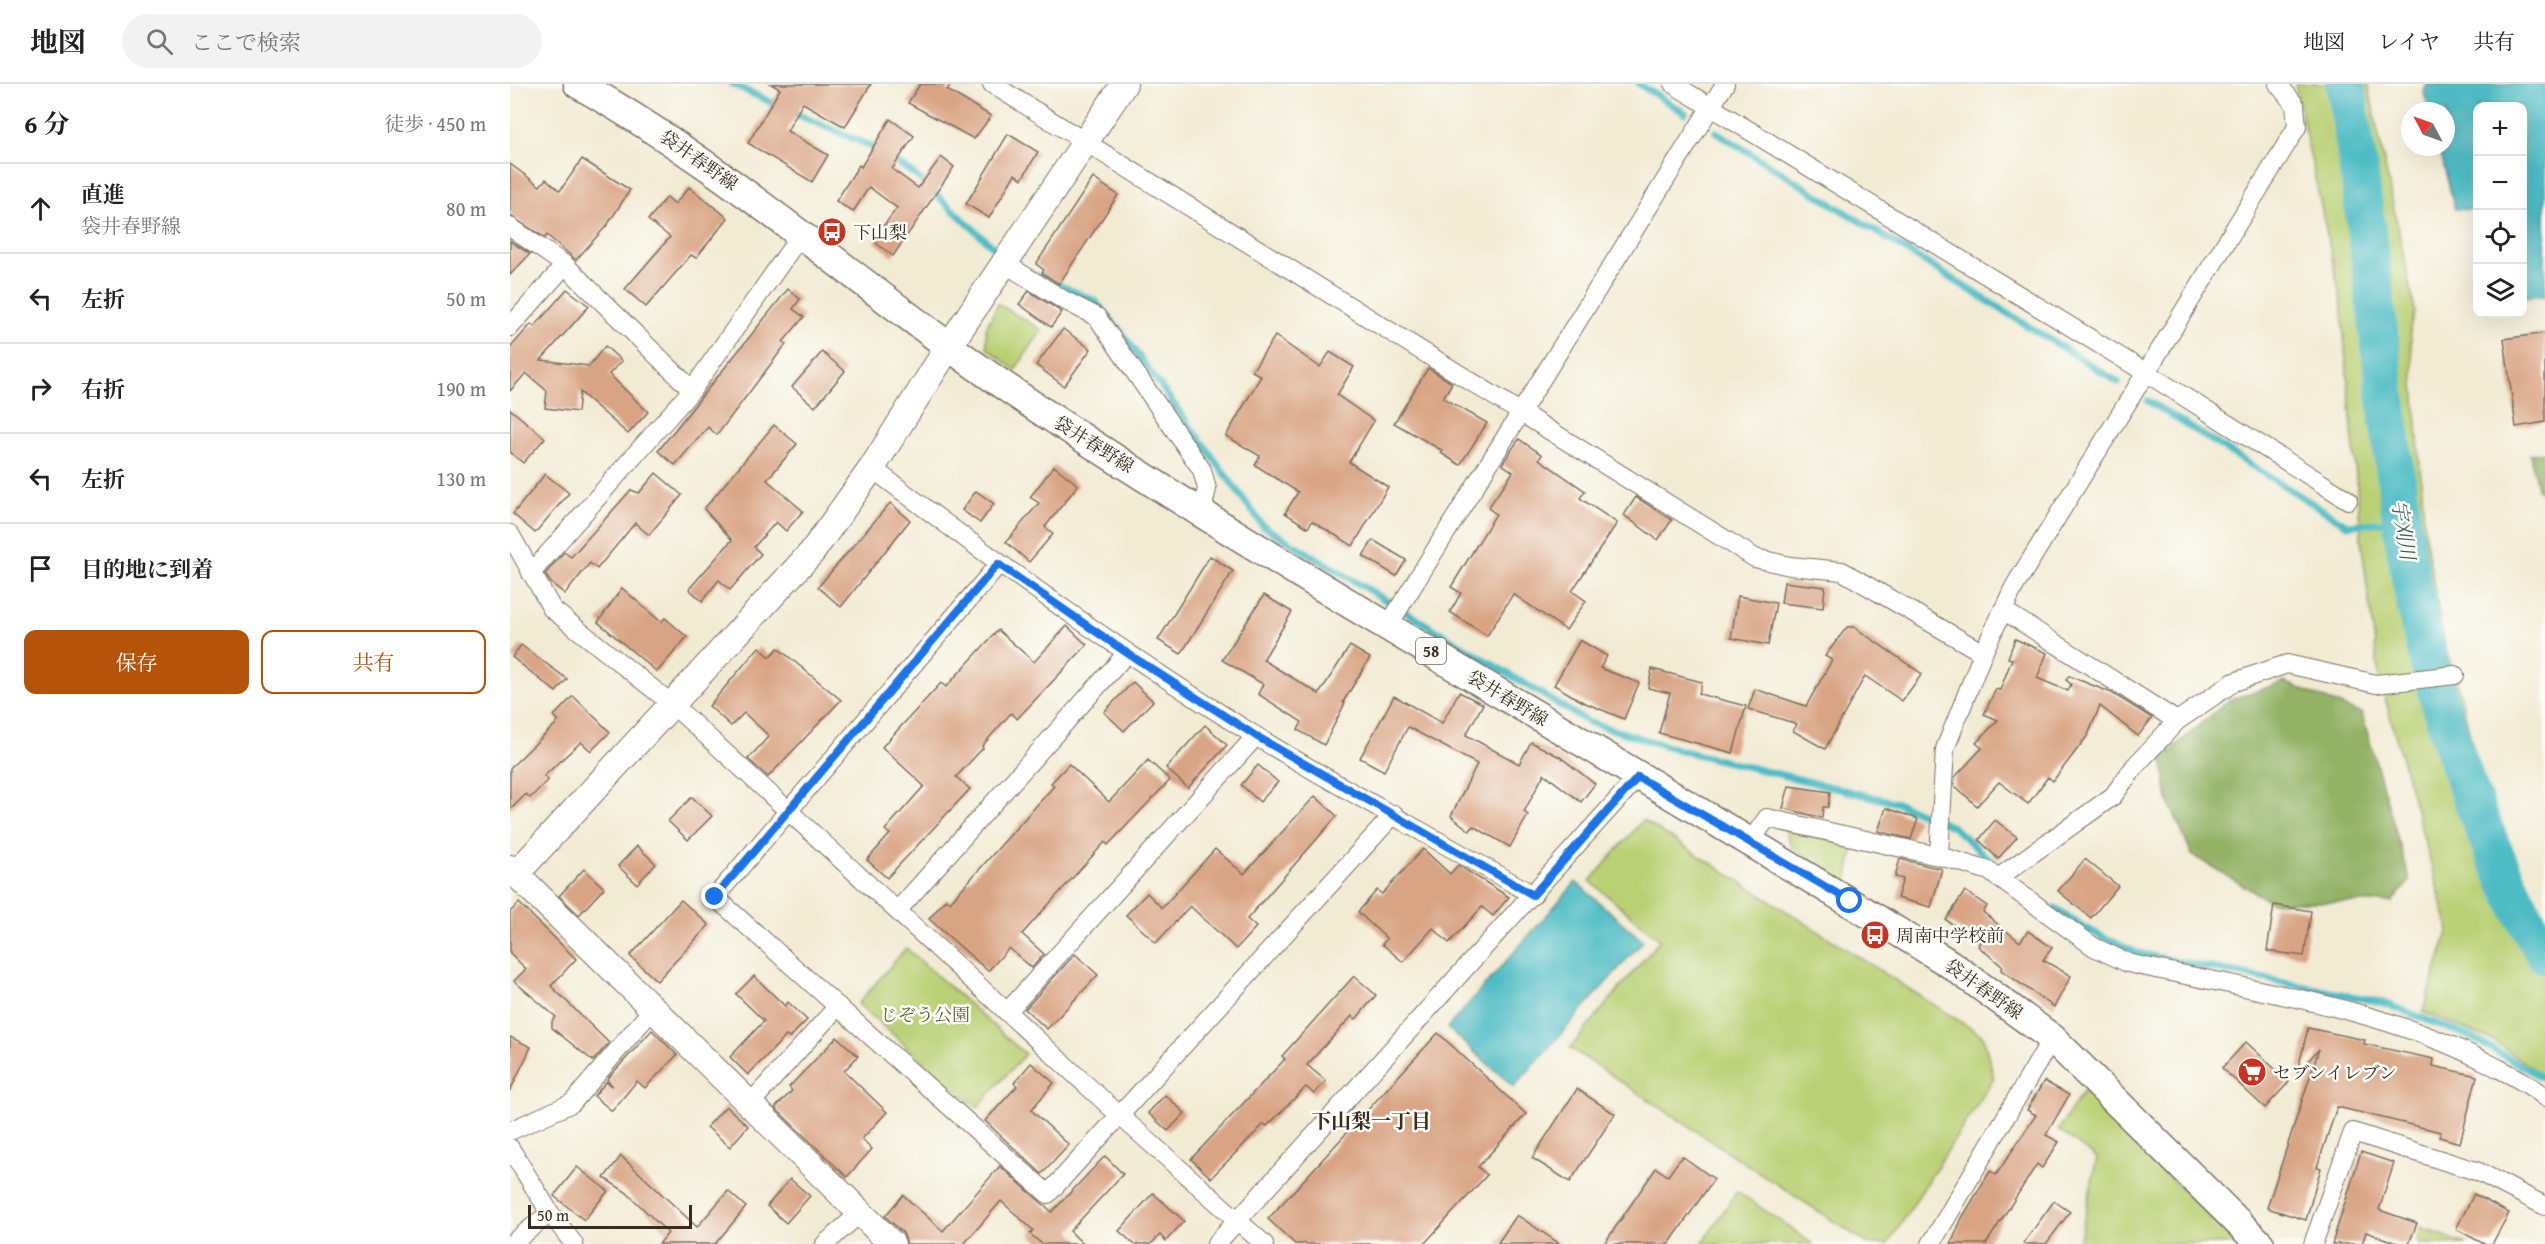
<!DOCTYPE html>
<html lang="ja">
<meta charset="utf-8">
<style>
body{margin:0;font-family:"Gentium Book Plus","Noto Serif JP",serif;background:#f2f2f2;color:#222}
.controls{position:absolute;right:18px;top:18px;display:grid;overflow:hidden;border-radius:12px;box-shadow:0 6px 24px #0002}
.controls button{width:54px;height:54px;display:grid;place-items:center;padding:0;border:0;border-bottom:2px solid #e0e0e0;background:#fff;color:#222;font:30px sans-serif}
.compass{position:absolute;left:1891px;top:18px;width:54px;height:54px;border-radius:50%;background:#fff;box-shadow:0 6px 24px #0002;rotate:311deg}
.scale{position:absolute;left:18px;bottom:15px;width:164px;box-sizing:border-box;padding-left:6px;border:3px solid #3b2a1e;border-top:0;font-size:16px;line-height:21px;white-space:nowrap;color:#3b2a1e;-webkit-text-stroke:4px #fdfcf7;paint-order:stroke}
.stop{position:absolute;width:18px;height:18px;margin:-14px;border:4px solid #1a73e8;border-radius:50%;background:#fff}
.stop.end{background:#1a73e8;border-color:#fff;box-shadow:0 2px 6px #0008}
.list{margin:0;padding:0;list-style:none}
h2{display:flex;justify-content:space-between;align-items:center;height:78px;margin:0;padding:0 24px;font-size:26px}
h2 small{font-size:20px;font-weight:400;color:#767676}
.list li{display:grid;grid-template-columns:39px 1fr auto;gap:18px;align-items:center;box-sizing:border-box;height:90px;padding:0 24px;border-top:2px solid #e0e0e0}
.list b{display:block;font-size:22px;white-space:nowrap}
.list p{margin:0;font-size:20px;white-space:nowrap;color:#767676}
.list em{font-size:20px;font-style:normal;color:#767676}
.actions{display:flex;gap:12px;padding:18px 24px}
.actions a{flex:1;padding:14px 0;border:2px solid #b45309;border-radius:12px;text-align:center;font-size:21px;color:#b45309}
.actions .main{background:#b45309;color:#fff}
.icon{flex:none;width:33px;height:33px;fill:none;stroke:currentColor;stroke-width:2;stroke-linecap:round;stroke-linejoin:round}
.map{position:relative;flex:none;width:2035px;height:1160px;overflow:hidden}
header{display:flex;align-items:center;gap:36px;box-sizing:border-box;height:84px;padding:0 30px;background:#fff;border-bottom:2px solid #e0e0e0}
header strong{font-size:28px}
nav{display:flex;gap:33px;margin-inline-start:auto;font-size:21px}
.search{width:420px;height:54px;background:#f2f2f2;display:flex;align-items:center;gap:15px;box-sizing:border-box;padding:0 21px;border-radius:33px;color:#767676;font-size:22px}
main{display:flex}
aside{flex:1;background:#fff}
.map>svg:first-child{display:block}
.green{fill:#bad074;stroke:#7a7d49;stroke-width:1.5}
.forest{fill:#93b266;stroke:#676e42;stroke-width:1.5}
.water{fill:#4dbcc5;stroke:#447372;stroke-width:1.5}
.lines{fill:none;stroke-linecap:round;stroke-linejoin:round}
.stream{stroke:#4dbcc5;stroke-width:7}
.river{stroke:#4dbcc5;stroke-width:39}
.building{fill:#d9a484}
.street-casing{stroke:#7b6e5e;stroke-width:20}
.secondary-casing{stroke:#7b6e5e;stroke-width:28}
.primary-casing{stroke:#7b6e5e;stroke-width:31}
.street{stroke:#fff;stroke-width:18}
.secondary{stroke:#fff;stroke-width:26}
.primary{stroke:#fff;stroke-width:28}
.route{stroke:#1a73e8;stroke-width:8}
.labels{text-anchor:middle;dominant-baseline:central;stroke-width:5;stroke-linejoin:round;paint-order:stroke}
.shield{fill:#fdfcf7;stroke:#75695f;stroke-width:1.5}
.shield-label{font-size:16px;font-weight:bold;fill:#3b2a1e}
.street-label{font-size:18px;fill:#3b2a1e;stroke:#fdfcf7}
.poi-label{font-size:18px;fill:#3b2a1e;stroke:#fdfcf7;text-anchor:start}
.park-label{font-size:18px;fill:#615c38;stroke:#fdfcf7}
.water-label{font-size:20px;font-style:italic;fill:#415d58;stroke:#fdfcf7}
.neighbourhood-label{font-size:20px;font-weight:bold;fill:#3b2a1e;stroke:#fdfcf7}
</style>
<header>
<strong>地図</strong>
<div class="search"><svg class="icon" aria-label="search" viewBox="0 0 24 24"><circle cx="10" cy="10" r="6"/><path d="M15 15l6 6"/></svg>ここで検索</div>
<nav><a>地図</a><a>レイヤ</a><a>共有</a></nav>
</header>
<main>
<aside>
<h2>6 分<small>徒歩 · 450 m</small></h2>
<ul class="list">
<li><svg class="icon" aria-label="ahead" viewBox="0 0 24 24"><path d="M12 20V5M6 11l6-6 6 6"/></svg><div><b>直進</b><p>袋井春野線</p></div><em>80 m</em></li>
<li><svg class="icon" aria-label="left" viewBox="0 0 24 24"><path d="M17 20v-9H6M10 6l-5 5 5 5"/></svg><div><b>左折</b></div><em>50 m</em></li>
<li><svg class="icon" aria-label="right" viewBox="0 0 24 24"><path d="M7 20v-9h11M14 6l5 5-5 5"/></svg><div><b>右折</b></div><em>190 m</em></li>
<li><svg class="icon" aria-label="left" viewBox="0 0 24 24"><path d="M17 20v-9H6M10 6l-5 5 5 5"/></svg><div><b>左折</b></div><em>130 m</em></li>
<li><svg class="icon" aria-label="arrive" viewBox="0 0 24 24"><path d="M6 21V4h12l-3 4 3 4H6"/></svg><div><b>目的地に到着</b></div></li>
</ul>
<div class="actions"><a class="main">保存</a><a>共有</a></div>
</aside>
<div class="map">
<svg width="2035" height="1160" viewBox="0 0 2035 1160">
<rect width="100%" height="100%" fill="#fdfcf7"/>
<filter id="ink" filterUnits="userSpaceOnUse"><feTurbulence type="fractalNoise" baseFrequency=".0167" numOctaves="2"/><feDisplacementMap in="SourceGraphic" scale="12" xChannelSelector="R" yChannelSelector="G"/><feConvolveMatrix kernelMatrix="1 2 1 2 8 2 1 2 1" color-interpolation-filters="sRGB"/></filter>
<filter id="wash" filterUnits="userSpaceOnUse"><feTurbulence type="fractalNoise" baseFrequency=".008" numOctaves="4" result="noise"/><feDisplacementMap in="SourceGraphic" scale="24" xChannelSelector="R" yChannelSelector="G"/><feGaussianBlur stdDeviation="1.35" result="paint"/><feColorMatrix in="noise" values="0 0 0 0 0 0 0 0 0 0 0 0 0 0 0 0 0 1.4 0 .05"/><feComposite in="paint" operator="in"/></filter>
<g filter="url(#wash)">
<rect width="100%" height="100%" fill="#f2ebd4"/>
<!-- green -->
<g class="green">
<polygon points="1785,0 1858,0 1905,227 1900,244 1915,451 1936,568 1945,591 1977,718 2035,835 2035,993 1982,956 1913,928 1939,845 1869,592 1852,463 1831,216"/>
<polygon points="488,220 532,246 505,286 477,264 476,244"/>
<polygon points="1133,736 1473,952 1484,994 1378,1160 1358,1160 1060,964 1150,856 1080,797"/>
<polygon points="1275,746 1345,760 1336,800 1281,762"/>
<polygon points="396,864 515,970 467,1024 348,920"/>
<polygon points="1574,1006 1726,1160 1569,1160 1587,1074 1548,1046"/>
<polygon points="1227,1107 1303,1160 1192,1160"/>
<polygon points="1910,1143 1956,1160 1908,1160"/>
</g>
<!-- forest -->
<g class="forest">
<polygon points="2035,368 2035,412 2027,404 2020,370"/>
<polygon points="1774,598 1852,630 1900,797 1882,818 1761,818 1682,771 1658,716 1652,673 1719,616"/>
</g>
<!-- water -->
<g class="water">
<polygon points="1917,0 2035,0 2035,211 2013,213 2012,22 1968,22 1967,126 1945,125 1929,63 1936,63 1936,27 1919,27 1914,8"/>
<polygon points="1066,798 1133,857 1004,1003 937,944"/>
</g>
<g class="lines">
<!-- stream -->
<g class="stream">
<polyline points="222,0 269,22"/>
<polyline points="1129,0 1175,29"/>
<polyline points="279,27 370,66"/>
<polyline points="1206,48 1608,298"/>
<polyline points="379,73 404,90 482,162 494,170"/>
<polyline points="529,192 585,217 608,244 753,442 1078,638 1173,667 1387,719 1443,743 1490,785"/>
<polyline points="1638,317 1837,441 1892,437"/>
<polyline points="1545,824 1575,844 1626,869 1871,918 1961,953 2035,995"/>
</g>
<!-- river -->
<path class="river" d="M1835 0C1862 152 1872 307 1895 459 1916 600 1964 747 2035 870"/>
</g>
<g id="blocks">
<!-- building -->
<g class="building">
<polygon points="261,0 361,0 335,43 293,19 277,47 318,71 302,98 238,59 270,5"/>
<polygon points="410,0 441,0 437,6 481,32 464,55 398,19"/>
<polygon points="380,35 404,52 382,85 408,104 431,73 444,83 383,172 366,159 366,152 387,124 359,103 343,128 326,117 349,81 351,83"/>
<polygon points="498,50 528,68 512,95 505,90 479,134 456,120"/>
<polygon points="72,75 120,106 98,140 66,176 37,151 35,154 0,132 0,80 30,102 36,95 50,107"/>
<polygon points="583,94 608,111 549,200 532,189 534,186 526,180"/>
<polygon points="179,103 218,134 186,174 181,171 136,223 115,205 160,153 138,136 157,113 165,120"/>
<polygon points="0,157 20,170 0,191"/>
<polygon points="57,205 79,222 31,276 79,282 95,262 112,277 99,290 138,328 118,350 70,308 68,328 35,324 37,307 16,289 0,307 0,264 21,240 24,243"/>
<polygon points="278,205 290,215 283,225 294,233 273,258 276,260 207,351 198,343 165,381 148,367"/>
<polygon points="519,207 552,228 541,243 509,220"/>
<polygon points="553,245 581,265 554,302 526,281"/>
<polygon points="2035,249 2035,338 2006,343 1994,255"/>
<polygon points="765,252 810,283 820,268 844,283 827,311 864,337 839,378 878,403 843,462 802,437 798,444 775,429 788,408 745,381 750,372 716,352 751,292 742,287"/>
<polygon points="312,268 335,287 305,323 282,303"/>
<polygon points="918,284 942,299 933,314 977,339 950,381 931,369 933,367 884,339"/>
<polygon points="0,325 35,354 13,379 0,368"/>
<polygon points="264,341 287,360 257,396 293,427 276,447 266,438 244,463 251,470 220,506 209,496 192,517 179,505 222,456 194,425"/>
<polygon points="1009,355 1032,371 1029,375 1075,407 1070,414 1107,439 1062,507 1076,517 1056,546 1003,510 977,552 940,528 951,509 941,503 986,430 978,424 1003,388 992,380"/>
<polygon points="544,382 568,401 535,443 543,450 519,478 496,458 529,419 520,413"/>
<polygon points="146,389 172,411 139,451 125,439 87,485 80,479 55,510 40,498 35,490 54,468 61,473 121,406 129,409"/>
<polygon points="35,390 59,409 25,449 3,430"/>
<polygon points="466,407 484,420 470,439 452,426"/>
<polygon points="1126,413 1162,436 1148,456 1114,431"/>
<polygon points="380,419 400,436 331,523 308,503"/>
<polygon points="863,456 896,476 886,492 853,472"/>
<polygon points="700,472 723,487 671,570 648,556"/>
<polygon points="1274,498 1315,503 1313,524 1271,519"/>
<polygon points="112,504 151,538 155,534 177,553 147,588 88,538"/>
<polygon points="754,511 782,528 753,576 809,610 840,562 860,574 833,618 835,619 814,661 788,646 792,638 748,610 753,600 712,576"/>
<polygon points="1228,512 1266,519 1258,561 1221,554"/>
<polygon points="557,542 577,561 507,635 501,629 472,662 473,664 446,693 460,705 377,794 357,776 380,750 375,746 414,702 372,663 431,599 436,603 488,546 524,578"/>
<polygon points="1337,543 1344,543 1412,590 1392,617 1355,592 1315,665 1283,647 1287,640 1238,625 1245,605 1296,622 1322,576 1315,572"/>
<polygon points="1505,555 1537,569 1527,594 1558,607 1561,600 1556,596 1559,592 1602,609 1642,634 1628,652 1590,622 1578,651 1543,697 1538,693 1518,720 1489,698 1467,722 1444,701 1445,693 1472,664 1466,659 1488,636 1474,630 1486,605 1490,606 1502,575 1498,574"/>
<polygon points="1070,556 1097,572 1090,584 1129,599 1114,635 1073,618 1044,601"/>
<polygon points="11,561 57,595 46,608 2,573"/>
<polygon points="249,563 260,573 268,564 331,616 258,693 238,675 259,652 234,629 221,642 199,622"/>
<polygon points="1142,585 1192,598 1189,610 1236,622 1223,669 1149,649 1160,609 1138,604"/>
<polygon points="623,598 643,617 614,647 594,628"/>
<polygon points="949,608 973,620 956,651 1009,680 1021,658 1050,673 1085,700 1071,718 1034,690 1014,728 1018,731 1000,763 963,742 960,747 941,732 967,680 898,643 874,687 850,674 884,612 932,639"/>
<polygon points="63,612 100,648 81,667 71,658 34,692 38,696 20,714 16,710 0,726 0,684 49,637 44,632"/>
<polygon points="695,641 717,661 678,704 656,684"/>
<polygon points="638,676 660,696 598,761 595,758 512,850 534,870 522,884 499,864 478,887 419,835 436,815 440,818 544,702 541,699 559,680 599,718"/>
<polygon points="748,681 768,698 750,718 731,701"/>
<polygon points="1279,702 1320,708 1318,723 1313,723 1312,734 1273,724"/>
<polygon points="805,712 827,732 737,835 746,843 726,865 680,822 646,859 616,831 637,809 652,824 705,765 734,790"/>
<polygon points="182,713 202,732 178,756 158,737"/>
<polygon points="1376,724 1408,735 1401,755 1368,747"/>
<polygon points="1485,736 1507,753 1488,775 1469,756"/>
<polygon points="127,762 146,780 127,800 108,782"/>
<polygon points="913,765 940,790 948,781 999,813 983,832 972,823 939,859 923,844 893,878 872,860 877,855 848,828 867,806 872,810"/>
<polygon points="1390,775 1432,785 1421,823 1387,814 1393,795 1385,793"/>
<polygon points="1575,775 1608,802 1581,834 1548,807"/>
<polygon points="74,785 94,804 69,831 49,812"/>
<polygon points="1455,807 1477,822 1473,828 1510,858 1518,847 1542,864 1533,876 1561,892 1544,923 1491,886 1493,883 1468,862 1470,858 1436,836"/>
<polygon points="171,816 199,841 147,897 120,872"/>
<polygon points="9,819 66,875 41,902 99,959 83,977 42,944 42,937 46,933 4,897 16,885 0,869 0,828"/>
<polygon points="1764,821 1801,827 1794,872 1757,867"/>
<polygon points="565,870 588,891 537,945 515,925"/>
<polygon points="244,892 275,922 278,918 297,936 279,954 276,952 238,991 220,973 254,937 226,910"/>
<polygon points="844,892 866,911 846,935 842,932 797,981 816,997 804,1010 796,1003 757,1042 754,1040 701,1094 681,1075 775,975 772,972"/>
<polygon points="1798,944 1855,956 1854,960 1924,975 1923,982 1967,992 1950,1059 1929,1053 1931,1048 1827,1023 1807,1083 1811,1084 1796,1136 1757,1124 1809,965 1787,989"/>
<polygon points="142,946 167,971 135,1004 127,997 102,1027 84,1012 96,998 103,1002 97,996 100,992"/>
<polygon points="928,949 1016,1030 968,1083 977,1091 914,1160 785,1160 758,1135"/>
<polygon points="0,953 21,963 0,1007"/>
<polygon points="327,953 348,972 334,987 377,1028 352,1055 362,1065 337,1093 265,1024 282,1007 279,1003"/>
<polygon points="1736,958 1779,998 1755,1024 1712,984"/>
<polygon points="521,979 544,999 521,1026 559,1061 532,1090 475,1037 507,1002 504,999"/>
<polygon points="1534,997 1559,1011 1536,1051 1549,1058 1532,1084 1527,1080 1476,1160 1441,1160 1452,1134 1480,1087 1486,1091 1526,1031 1517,1026"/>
<polygon points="1067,1005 1105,1030 1060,1098 1022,1074"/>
<polygon points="655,1011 675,1029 658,1047 638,1029"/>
<polygon points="216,1022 238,1042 220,1063 197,1043"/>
<polygon points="1851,1068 1884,1079 1869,1126 1907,1139 1899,1160 1890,1160 1856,1148 1852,1160 1822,1160"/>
<polygon points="111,1072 187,1143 218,1107 236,1123 205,1160 149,1160 158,1149 116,1108 94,1094"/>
<polygon points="595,1072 613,1090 560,1147 573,1160 532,1160 520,1150 523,1146 491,1117 454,1160 397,1160 393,1149 375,1132 393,1111 433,1147 490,1082 542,1128"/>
<polygon points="1172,1072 1204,1095 1159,1160 1094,1160 1146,1084 1158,1092"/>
<polygon points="67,1083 98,1107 74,1136 44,1112"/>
<polygon points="280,1095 300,1112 276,1139 257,1122"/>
<polygon points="643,1109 674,1137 656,1157 650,1151 641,1160 624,1160 609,1147"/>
<polygon points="1964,1110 1999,1129 1982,1160 1974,1160 1946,1145"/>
<polygon points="1544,1117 1560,1128 1536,1160 1513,1160"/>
<polygon points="1007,1131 1050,1160 987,1160"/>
</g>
</g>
</g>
<g filter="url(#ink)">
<use href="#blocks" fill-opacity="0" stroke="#7b6e5e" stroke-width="1.5"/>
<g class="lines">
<!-- street casing -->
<g class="street-casing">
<g id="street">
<polyline points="482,0 1245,474 1280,482 1332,487 1473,569"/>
<polyline points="1163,0 1635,288 1838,416"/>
<polyline points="0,143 55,181 182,306"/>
<polyline points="494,179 552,215 587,233 692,386 697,405 691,429"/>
<polyline points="0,243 55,181"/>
<path d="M362 384C486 479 612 569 744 651 835 707 931 757 1023 811"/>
<polyline points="0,450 42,525 162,620 608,1030 754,1160"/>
<polyline points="488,481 205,813 538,1110 884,730"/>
<polyline points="21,489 182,306 290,152"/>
<polyline points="1493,526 1667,637"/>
<polyline points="878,542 1215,0"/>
<path d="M1240 758 1257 734 1437 774 1479 787 1584 863 1618 879C1740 906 1869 922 1980 980 1999 990 2019 999 2035 1013"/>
<polyline points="1429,772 1435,665 1473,569 1504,503 1787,43 1785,21 1768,0"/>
<polyline points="1488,794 1603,712 1625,682 1667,637 1724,598 1777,580 1866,600 1945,591"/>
<polyline points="388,826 617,569"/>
<polyline points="497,928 746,652"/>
<polyline points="239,1021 328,922"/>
<polyline points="0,1047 62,1019 142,926"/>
<polyline points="0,1064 40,1129 64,1160"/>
<polyline points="1,1160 40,1129"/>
<polyline points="315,1160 350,1129"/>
<polyline points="706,1160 1128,693"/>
<polyline points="1421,1160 1542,954"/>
<polyline points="1803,1160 1843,1048 1969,1088 2035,1122"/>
</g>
</g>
<!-- secondary casing -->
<g class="secondary-casing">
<g id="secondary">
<polyline points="0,784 382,1160"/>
<polyline points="6,790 302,468 362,384 439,262 614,0"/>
</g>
</g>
<!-- primary casing -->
<g class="primary-casing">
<path id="primary" d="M68 0C233 93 372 222 530 326 827 521 1139 692 1440 880L1542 954 1750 1160"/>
</g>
<!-- street -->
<use href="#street" class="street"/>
<!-- secondary -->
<use href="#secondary" class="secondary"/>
<!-- primary -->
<use href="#primary" class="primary"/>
</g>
</g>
<g class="lines" filter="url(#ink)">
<!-- route -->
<polyline class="route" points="205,813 488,480 617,569 746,652 1023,811 1128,693 1340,817"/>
</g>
<!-- icons -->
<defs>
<g id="bus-disc" transform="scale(1.5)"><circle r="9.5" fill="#c8321e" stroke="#fdfcf7"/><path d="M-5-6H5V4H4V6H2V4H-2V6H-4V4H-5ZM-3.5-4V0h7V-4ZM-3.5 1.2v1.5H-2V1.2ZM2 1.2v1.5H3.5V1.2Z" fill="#fff"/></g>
<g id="supermarket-disc" transform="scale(1.5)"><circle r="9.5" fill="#c8321e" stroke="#fdfcf7"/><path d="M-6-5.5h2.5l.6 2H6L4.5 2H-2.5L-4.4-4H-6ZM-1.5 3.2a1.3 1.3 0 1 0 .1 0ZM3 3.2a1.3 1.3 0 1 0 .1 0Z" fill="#fff"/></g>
</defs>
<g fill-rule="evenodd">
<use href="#bus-disc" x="322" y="148"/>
<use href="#bus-disc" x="1365" y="851"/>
<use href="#supermarket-disc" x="1742" y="988"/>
</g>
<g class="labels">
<!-- shield labels -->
<rect class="shield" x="906" y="554" width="30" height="26" rx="4.5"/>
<g class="shield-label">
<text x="921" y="567">58</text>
</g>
<!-- street labels -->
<g class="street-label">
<text transform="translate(189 76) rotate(35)">袋井春野線</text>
<text transform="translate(584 360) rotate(32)">袋井春野線</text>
<text transform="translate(998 614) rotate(31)">袋井春野線</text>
<text transform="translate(1474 905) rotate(35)">袋井春野線</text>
</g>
<!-- poi labels -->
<g class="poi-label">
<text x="343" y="148">下山梨</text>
<text x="1386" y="851">周南中学校前</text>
<text x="1763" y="988">セブンイレブン</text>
</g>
<!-- park labels -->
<g class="park-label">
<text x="415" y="930">じぞう公園</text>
</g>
<!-- water labels -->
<g class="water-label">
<text transform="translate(1894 446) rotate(81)">宇刈川</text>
</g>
<!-- neighbourhood labels -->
<g class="neighbourhood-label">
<text x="861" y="1036">下山梨一丁目</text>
</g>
</g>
</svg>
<div class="controls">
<button>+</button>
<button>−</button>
<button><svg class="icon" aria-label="locate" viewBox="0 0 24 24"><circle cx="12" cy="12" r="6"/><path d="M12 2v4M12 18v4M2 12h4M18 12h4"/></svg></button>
<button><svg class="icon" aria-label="layers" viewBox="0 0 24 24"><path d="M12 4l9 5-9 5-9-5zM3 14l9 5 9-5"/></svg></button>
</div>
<svg class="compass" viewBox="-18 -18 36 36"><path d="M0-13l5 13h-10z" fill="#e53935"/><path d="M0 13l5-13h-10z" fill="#767676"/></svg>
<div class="scale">50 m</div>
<div class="stop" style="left:1340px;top:817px"></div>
<div class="stop end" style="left:205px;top:813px"></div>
</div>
</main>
